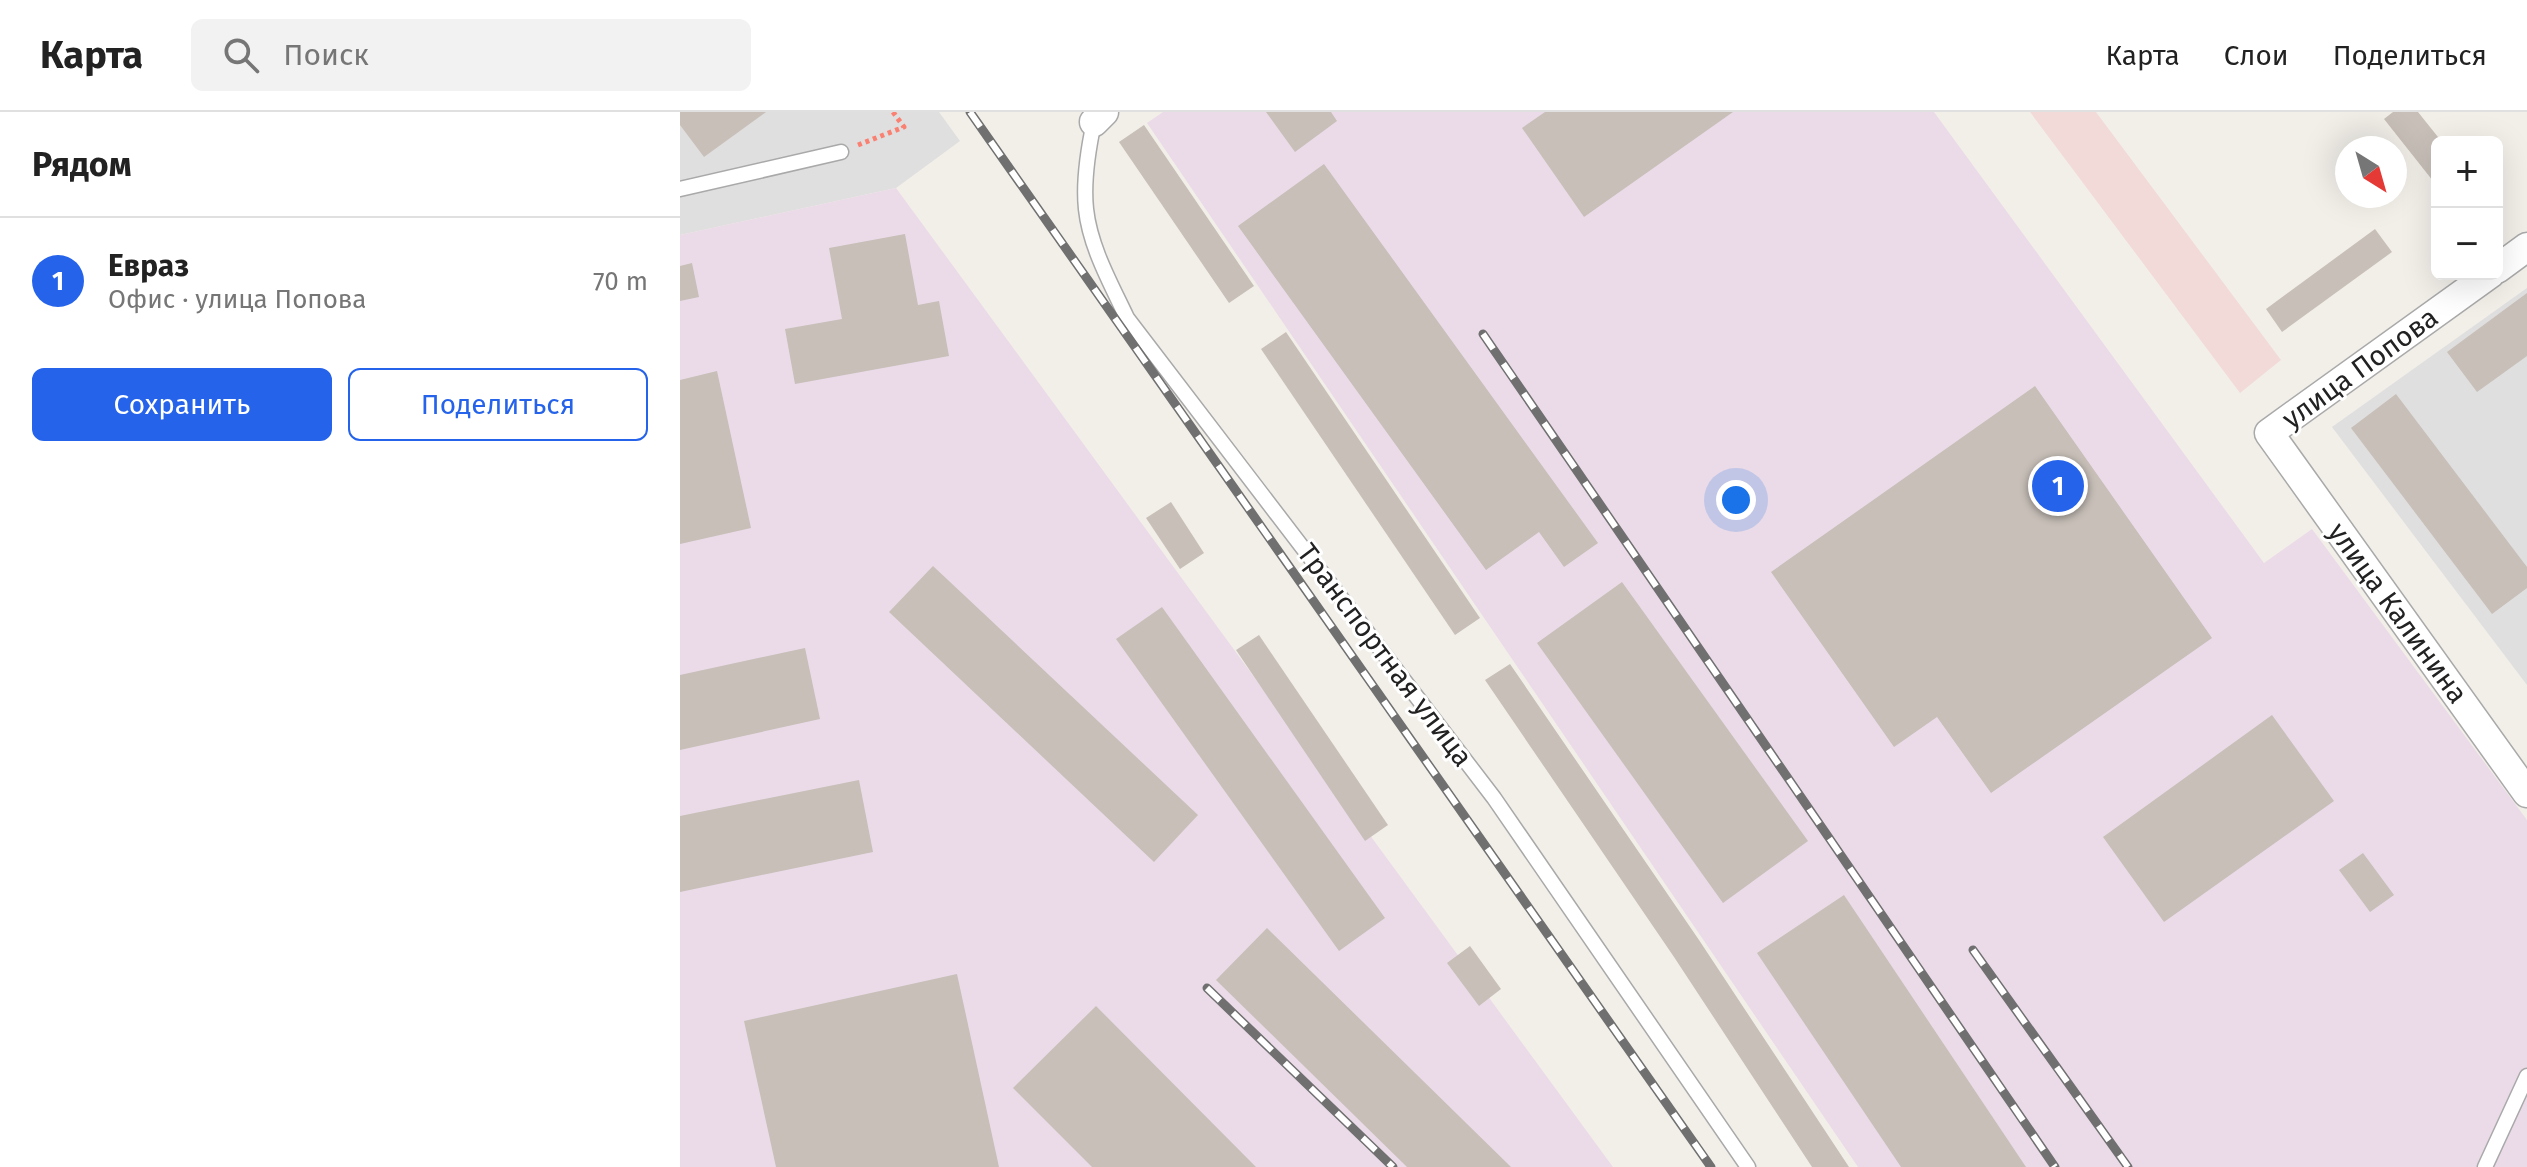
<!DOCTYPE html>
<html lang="ru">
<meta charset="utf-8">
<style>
body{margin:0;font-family:"Fira Sans",sans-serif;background:#f2f2f2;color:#222}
.controls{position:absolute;right:24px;top:24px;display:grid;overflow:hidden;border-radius:12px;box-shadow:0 8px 32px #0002}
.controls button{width:72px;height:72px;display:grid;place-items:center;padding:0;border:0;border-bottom:2px solid #e0e0e0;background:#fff;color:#222;font:40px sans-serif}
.compass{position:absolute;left:1655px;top:24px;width:72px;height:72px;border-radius:50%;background:#fff;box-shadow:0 8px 32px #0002;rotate:143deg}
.you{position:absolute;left:1056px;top:388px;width:28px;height:28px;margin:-20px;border:6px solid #fff;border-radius:50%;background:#1a73e8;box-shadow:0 0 0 12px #1a73e833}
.badge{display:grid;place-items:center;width:52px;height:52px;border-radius:50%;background:#2563eb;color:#fff;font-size:26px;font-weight:700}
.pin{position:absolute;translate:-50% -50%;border:4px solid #fff;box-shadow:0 2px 8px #0006}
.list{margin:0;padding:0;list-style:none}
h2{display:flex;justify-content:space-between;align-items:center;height:104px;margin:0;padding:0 32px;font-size:34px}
h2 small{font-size:26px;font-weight:400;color:#767676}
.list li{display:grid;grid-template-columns:52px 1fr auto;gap:24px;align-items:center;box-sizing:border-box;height:128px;padding:0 32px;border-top:2px solid #e0e0e0}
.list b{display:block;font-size:30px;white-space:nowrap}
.list p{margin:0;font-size:26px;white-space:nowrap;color:#767676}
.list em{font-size:26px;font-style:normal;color:#767676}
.actions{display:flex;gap:16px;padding:24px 32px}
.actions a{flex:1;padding:18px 0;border:2px solid #2563eb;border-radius:12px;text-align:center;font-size:28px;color:#2563eb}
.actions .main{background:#2563eb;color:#fff}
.icon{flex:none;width:44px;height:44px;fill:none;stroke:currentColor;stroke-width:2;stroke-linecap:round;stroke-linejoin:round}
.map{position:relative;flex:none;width:1847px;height:1055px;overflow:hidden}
header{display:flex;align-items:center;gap:48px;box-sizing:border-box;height:112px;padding:0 40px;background:#fff;border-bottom:2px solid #e0e0e0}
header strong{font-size:38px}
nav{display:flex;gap:44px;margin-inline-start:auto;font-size:28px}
.search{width:560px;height:72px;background:#f2f2f2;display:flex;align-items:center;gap:20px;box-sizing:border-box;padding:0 28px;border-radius:12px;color:#767676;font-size:30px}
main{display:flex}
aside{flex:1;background:#fff}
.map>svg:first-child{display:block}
.residential{fill:#e0dfdf}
.commercial{fill:#f2dad9}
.industrial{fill:#ebdbe8}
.building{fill:#c7bfb8}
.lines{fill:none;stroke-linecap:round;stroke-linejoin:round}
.service-casing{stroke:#a9a9a9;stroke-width:17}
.minor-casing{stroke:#a9a9a9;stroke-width:31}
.path{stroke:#fa8072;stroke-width:5;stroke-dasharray:4 4;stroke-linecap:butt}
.service{stroke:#fff;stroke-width:14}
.minor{stroke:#fff;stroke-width:28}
.rail-casing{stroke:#707070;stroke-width:9}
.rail{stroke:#fff;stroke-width:6;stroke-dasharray:18;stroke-linecap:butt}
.labels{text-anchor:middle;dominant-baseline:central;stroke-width:6;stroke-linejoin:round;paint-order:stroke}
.street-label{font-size:28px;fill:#222;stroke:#fff}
</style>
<header>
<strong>Карта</strong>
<div class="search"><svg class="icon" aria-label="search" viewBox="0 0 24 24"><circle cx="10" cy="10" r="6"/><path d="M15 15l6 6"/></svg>Поиск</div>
<nav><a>Карта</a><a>Слои</a><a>Поделиться</a></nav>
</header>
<main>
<aside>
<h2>Рядом<small></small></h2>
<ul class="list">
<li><span class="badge">1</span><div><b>Евраз</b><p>Офис · улица Попова</p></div><em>70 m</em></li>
</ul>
<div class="actions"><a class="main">Сохранить</a><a>Поделиться</a></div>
</aside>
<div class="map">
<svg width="1847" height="1055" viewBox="0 0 1847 1055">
<rect width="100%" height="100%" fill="#f2efe9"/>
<!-- residential -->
<g class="residential">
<polygon points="0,0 259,0 280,29 216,76 0,123"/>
<polygon points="1847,176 1847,573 1652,315"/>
</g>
<!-- commercial -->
<polygon class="commercial" points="1350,0 1416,0 1601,248 1560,281"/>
<!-- industrial -->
<g class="industrial">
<polygon points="483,0 1254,0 1584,451 1632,417 1847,708 1847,1055 1178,1055 467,11"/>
<polygon points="216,76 933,1055 0,1055 0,123"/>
</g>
<!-- building -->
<g class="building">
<polygon points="0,0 86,0 24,45 0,13"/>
<polygon points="586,0 651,0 657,9 615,40"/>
<polygon points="865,0 1053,0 904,105 842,16"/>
<polygon points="1713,0 1738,0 1762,30 1757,30 1757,74 1704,7"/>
<polygon points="464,13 574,174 549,191 439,30"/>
<polygon points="644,52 918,431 884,455 859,420 806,458 558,114"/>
<polygon points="1695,117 1712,140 1602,220 1586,197"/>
<polygon points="225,122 238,193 259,189 269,244 115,272 105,217 162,207 149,136"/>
<polygon points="12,151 19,185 0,189 0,154"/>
<polygon points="1847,181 1847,244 1797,280 1767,240"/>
<polygon points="606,220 800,506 775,523 581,237"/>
<polygon points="37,259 71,416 0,432 0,268"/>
<polygon points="1355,274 1532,526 1311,681 1257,605 1214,635 1091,460"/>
<polygon points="1716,282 1847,455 1847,476 1812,502 1671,316"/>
<polygon points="491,390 524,441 500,457 466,406"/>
<polygon points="253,454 518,703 474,750 209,500"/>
<polygon points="942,470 1128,729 1043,791 857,531"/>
<polygon points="482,495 705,806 659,839 436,527"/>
<polygon points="579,523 708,713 685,729 556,538"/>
<polygon points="125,536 140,607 0,638 0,563"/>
<polygon points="830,552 1019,828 1169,1055 1132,1055 994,845 805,568"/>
<polygon points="1592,603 1654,689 1484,810 1423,725"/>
<polygon points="179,668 193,740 0,780 0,704"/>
<polygon points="1683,741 1714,783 1690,800 1659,758"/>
<polygon points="1164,783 1346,1055 1221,1055 1077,841"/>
<polygon points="587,816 831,1055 727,1055 536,868"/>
<polygon points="790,834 821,877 799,894 767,851"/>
<polygon points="277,862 319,1055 96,1055 64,909"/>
<polygon points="416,894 576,1055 412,1055 333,976"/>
</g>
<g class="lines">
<!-- service casing -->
<g class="service-casing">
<g id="service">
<path d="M414 10C408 38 403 69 406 97 410 135 431 172 447 206L814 686 1068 1055"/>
<polyline points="0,77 161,40"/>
<polyline points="1805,1055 1847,964"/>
</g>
</g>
<!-- minor casing -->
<g class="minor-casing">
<g id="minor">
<polyline points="414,10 424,0"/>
<polyline points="1817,157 1847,135"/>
<polyline points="1810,162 1589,321 1847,681"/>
</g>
</g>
<!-- path -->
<polyline class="path" points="178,33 224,15 213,0"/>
<!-- service -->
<use href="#service" class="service"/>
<!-- minor -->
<use href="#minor" class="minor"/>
<!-- rail casing -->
<g class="rail-casing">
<g id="rail">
<polyline points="290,0 1031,1055"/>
<polyline points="803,222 1375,1055"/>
<polyline points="1293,838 1448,1055"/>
<polyline points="527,876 713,1055"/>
</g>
</g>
<!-- rail -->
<use href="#rail" class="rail"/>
</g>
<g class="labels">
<!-- street labels -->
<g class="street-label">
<text transform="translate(1680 256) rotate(-36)">улица Попова</text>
<text transform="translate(1718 501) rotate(54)">улица Калинина</text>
<text transform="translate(705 543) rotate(53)">Транспортная улица</text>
</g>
</g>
</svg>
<div class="controls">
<button>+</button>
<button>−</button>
</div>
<svg class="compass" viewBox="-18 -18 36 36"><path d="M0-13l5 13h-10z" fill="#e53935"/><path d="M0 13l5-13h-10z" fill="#767676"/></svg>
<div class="you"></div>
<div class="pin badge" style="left:1378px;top:374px">1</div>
</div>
</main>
